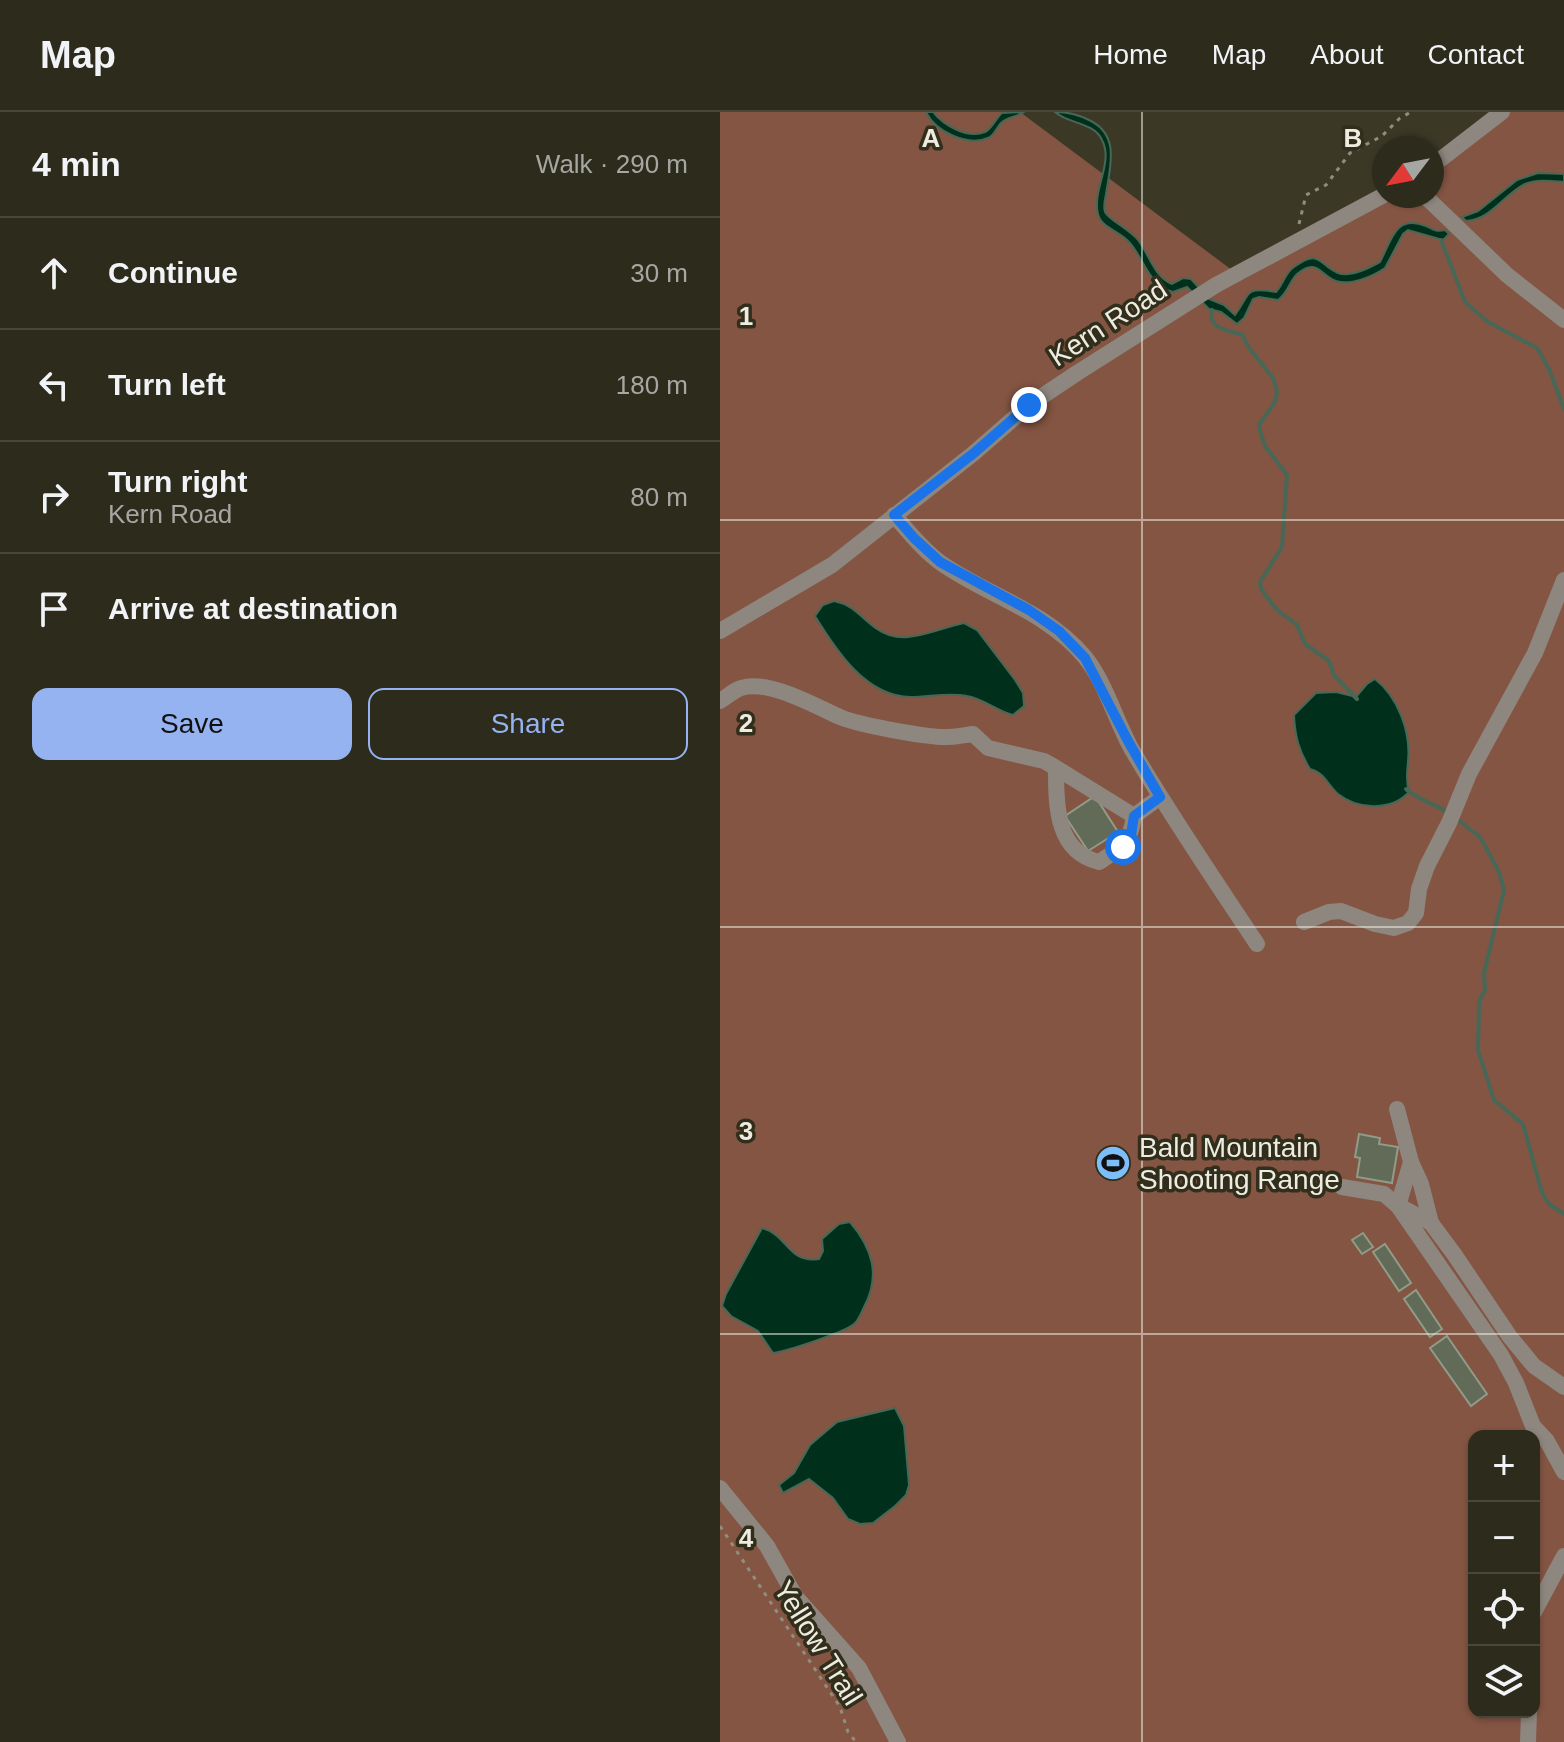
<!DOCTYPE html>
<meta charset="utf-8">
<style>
body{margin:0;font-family:Helvetica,sans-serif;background:#343325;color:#f1f3f6}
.controls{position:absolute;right:24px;bottom:24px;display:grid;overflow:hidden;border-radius:16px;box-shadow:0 2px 6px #0004}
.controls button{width:72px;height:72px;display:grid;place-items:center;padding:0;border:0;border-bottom:2px solid #48473b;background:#2c2b1c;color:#f1f3f6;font:40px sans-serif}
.compass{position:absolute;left:652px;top:24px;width:72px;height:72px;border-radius:50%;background:#2c2b1c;box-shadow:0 2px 6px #0004;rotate:238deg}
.stop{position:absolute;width:24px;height:24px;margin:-18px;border:6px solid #1a73e8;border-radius:50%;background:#fff}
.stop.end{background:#1a73e8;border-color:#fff;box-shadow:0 2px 8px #0008}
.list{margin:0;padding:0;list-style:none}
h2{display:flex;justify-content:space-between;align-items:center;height:104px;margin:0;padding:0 32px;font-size:34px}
h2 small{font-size:26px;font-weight:400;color:#a6a7a3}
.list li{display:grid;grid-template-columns:52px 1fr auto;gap:24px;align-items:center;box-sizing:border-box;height:112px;padding:0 32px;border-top:2px solid #48473b}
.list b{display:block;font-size:30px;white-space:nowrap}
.list p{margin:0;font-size:26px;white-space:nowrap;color:#a6a7a3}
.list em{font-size:26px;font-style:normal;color:#a6a7a3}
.actions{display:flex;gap:16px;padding:24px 32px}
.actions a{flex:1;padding:18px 0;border:2px solid #95b2f1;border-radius:16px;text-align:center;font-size:28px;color:#95b2f1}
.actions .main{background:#95b2f1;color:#111}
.icon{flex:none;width:44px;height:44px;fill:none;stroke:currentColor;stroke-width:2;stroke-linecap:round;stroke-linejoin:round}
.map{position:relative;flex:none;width:844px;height:1630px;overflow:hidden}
header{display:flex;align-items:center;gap:48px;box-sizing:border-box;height:112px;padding:0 40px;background:#2c2b1c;border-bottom:2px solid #48473b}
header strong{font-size:38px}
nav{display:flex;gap:44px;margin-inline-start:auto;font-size:28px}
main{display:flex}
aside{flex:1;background:#2c2b1c}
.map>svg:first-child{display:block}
.green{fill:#845543;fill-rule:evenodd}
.water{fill:#002f1b;stroke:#476856;stroke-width:2}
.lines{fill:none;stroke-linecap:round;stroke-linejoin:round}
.stream{stroke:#476856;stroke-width:4}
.building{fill:#616b58;stroke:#919c88;stroke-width:2}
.path{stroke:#908e7e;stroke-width:3;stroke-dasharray:4 6;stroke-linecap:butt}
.minor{stroke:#8e877f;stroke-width:16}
.route{stroke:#1a73e8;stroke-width:10}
.grid{fill:none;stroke:#eeece1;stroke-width:2;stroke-opacity:0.55}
.labels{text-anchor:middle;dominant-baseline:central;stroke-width:7;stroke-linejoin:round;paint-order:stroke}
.street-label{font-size:28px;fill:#eeece1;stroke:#312e1c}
.poi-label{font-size:28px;fill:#eeece1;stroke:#312e1c;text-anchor:start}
.grid-label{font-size:26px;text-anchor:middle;font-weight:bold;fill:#eeece1;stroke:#312e1c;stroke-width:7;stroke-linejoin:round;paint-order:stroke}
</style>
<header>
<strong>Map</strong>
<nav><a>Home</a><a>Map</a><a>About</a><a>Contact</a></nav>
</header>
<main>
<aside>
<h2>4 min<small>Walk · 290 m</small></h2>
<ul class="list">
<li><svg class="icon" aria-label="ahead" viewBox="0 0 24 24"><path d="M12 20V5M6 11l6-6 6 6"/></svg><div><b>Continue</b></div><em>30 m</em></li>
<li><svg class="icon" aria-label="left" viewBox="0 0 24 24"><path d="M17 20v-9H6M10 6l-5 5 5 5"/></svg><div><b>Turn left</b></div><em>180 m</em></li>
<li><svg class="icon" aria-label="right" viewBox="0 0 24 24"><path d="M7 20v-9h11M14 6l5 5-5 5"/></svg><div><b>Turn right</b><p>Kern Road</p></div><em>80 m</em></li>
<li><svg class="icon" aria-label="arrive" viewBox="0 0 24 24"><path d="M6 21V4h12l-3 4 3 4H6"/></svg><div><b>Arrive at destination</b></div></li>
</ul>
<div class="actions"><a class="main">Save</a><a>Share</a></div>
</aside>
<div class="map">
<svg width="844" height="1630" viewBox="0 0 844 1630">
<rect width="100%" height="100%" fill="#3b3926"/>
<!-- green -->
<path class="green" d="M0 0H300L524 167 664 84H712V46L784 0H844V1630H0ZM754 1324H814V1600H754Z"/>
<!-- water -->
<g class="water">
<path d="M206 0H213C223 13 247 27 265 20 272 17 276 6 282 1L304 0C297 5 286 5 281 11 276 16 275 23 268 26 247 35 215 19 206 0Z"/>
<path d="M335 0C347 0 360 3 371 9 400 24 390 55 386 82 385 87 383 95 385 100 388 107 410 118 418 128 429 142 434 165 452 172L463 166 471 167 489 187 504 193 515 203C532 180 523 175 556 180 563 173 565 161 574 155 601 136 598 153 618 161 630 166 649 156 660 150 672 128 675 102 706 114 714 118 717 120 725 118L729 122 723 128 688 118 683 122 665 156C653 164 631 174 616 169 600 163 597 145 577 162 569 170 568 181 558 188L539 185 533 187 524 206 517 212 501 200 489 197 467 175 453 180C429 175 424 146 409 130 400 119 381 116 378 102 372 78 394 50 382 28 374 10 348 12 335 0Z"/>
<path d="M818 61 844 62V70C831 69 817 67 805 72 783 83 772 107 746 109L742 105 758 99 797 68Z"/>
<path d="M114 489C134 493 141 506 157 517 183 536 215 517 244 511L257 518 295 568 303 581 304 594 293 603C277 599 262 586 247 584 229 580 209 585 191 585 146 585 116 538 95 504L103 493Z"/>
<path d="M655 567C678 585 691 620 688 649 687 661 686 668 689 680 672 699 638 698 618 682 608 673 604 660 590 657 579 639 575 625 574 603L596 581 616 580 636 585 647 572Z"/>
<path d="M130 1110C152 1136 161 1163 144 1195 141 1201 139 1207 135 1211 127 1220 66 1239 53 1241L38 1219 11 1204 2 1194 6 1182 42 1116C68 1123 68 1152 99 1147L103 1139 102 1127 119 1112Z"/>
<polygon points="175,1296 184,1314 189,1373 186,1383 175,1394 153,1411 140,1412 128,1407 113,1386 89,1367 63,1381 59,1373 74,1361 90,1333 117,1310"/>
</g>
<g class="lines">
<!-- stream -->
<g class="stream">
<polyline points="721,128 745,190 768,210 817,236 829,257 844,297"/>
<path d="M492 198C487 217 508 218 523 223L527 233 553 266 557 280 555 290 539 313 540 319 545 334 567 363 562 435 540 470 541 477 556 497 577 513 585 532 609 549 614 563 637 587"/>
<path d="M686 677C698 688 716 692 730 702"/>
<polyline points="737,707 760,725 779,760 784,778 764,861 765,878 759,890 758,938 774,988 803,1012 822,1081 829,1092 844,1102"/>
</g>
</g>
<!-- building -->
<g class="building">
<polygon points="375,684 398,720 368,739 345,704"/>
<polygon points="639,1022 660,1026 659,1032 678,1035 672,1071 637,1065 640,1046 635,1045"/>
<polygon points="643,1121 653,1135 642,1142 632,1128"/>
<polygon points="665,1132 691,1171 679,1179 653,1140"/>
<polygon points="696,1178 722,1217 710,1225 684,1187"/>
<polygon points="727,1224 767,1282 751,1294 710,1236"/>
</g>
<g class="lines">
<!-- path -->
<g class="path">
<polyline points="579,112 586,83 606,73 630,41 662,24 680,6 691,0"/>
<polyline points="0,1414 120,1595 128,1620 136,1630"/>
</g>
<!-- minor -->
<g class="minor">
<polyline points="712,54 782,0"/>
<polyline points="705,84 787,163 844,208"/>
<path d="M174 403C188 419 203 438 221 451 268 484 325 498 364 544 385 569 395 607 411 636 450 703 494 767 537 832"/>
<polyline points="0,519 112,453 254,341 309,293 357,261 496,173 664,83"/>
<path d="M0 589C7 585 14 578 21 576 49 567 95 594 120 605 139 613 208 626 229 625 237 625 245 623 253 622L268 636 324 649 333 654"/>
<path d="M414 704C410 732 402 735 379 750 337 740 336 696 336 659L333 654 414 704 440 685"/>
<polyline points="584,810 609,800 621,799 655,812 674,816 688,811 696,801 699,777 707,754 729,711 749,662 815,541 844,468"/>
<polyline points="677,997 691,1050 678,1094"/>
<polyline points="691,1050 701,1072 711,1111"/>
<polyline points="622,1075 664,1082 678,1094 781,1243 796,1271 813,1314 827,1329 844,1360"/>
<polyline points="683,1096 711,1111 734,1142 790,1225 814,1254 844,1275"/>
<polyline points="0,1376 47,1434 75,1484 139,1556 178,1630"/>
<polyline points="814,1500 844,1444"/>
<polyline points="808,1630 809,1600"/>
</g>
</g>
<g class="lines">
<!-- route -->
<polyline class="route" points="309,293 254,341 174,403 194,426 220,450 309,498 339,519 365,546 408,629 440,685 414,704 411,723 403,735"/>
</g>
<!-- grid -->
<path class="grid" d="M422 0V1630M0 408H844M0 815H844M0 1222H844"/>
<!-- icons -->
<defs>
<g id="stadium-disc" transform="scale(1.8)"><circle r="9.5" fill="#7dbef9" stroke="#312e1c"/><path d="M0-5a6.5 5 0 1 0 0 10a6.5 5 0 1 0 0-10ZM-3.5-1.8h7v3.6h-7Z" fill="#111"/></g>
</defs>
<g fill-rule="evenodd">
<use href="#stadium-disc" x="393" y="1051"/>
</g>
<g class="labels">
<!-- street labels -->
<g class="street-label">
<text transform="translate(388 211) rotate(-33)">Kern Road</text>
<text transform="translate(98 1531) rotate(58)">Yellow Trail</text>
</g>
<!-- poi labels -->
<g class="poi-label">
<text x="419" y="1035">Bald Mountain<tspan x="419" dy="32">Shooting Range</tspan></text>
</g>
</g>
<g class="grid-label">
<text x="211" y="35">A</text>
<text x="633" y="35">B</text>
<text x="26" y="213">1</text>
<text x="26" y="620">2</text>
<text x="26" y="1028">3</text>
<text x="26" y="1435">4</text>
</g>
</svg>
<div class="controls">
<button>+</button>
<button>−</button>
<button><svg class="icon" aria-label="locate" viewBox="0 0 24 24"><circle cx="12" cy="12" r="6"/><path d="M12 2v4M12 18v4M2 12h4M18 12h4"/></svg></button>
<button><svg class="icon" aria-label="layers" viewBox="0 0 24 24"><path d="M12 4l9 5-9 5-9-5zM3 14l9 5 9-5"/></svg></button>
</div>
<svg class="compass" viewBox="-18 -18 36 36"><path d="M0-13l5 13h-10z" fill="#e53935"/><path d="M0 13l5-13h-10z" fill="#a6a7a3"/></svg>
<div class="stop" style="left:403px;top:735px"></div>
<div class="stop end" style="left:309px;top:293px"></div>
</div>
</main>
